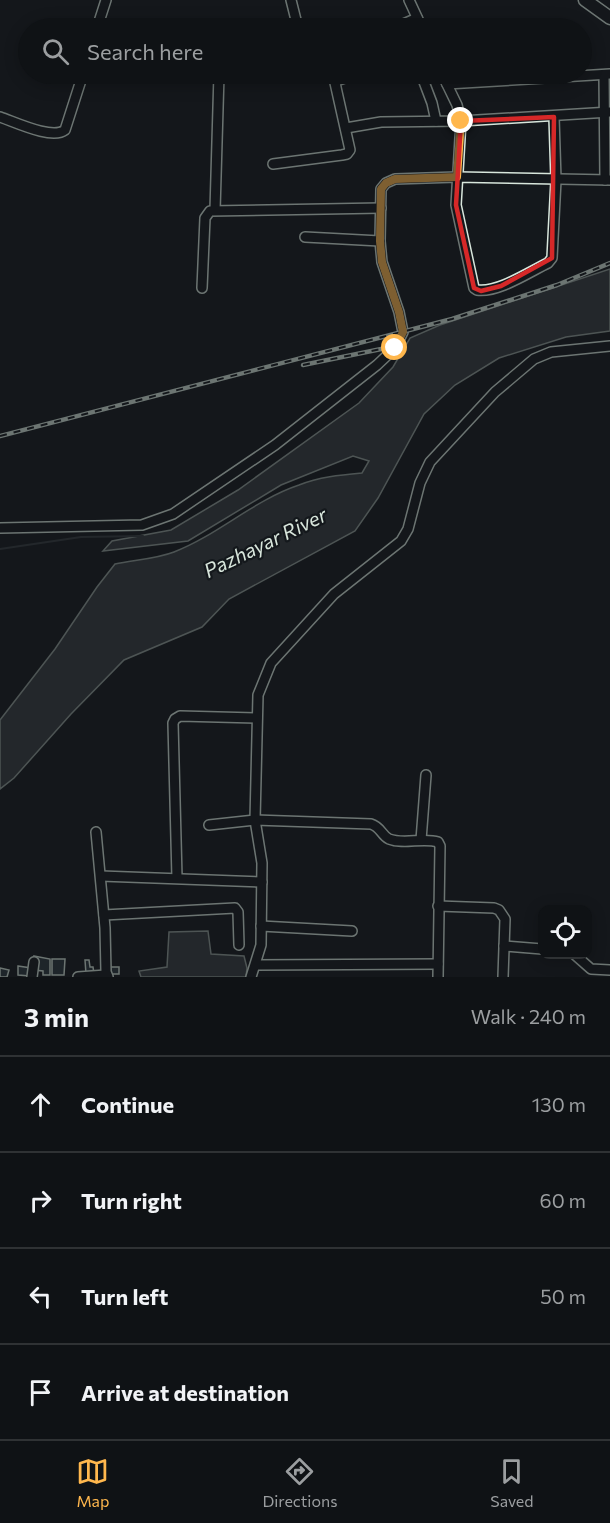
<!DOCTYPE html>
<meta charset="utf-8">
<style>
body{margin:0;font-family:Commissioner,sans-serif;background:#181b1e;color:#f1f3f6}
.controls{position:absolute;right:18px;bottom:18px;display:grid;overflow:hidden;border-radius:12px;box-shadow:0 3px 15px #0003}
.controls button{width:54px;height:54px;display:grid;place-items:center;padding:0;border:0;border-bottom:2px solid #2f3234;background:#0f1215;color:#f1f3f6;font:30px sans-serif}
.stop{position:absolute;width:18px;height:18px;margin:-14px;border:4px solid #ffb74d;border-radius:50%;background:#fff}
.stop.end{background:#ffb74d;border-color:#fff;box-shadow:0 2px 6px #0008}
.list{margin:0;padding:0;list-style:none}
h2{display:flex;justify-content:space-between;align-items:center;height:78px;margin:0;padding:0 24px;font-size:26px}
h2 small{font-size:20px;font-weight:400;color:#9b9ea0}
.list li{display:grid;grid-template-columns:39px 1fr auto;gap:18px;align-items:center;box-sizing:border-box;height:96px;padding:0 24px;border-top:2px solid #2f3234}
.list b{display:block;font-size:22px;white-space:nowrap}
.list em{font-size:20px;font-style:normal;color:#9b9ea0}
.icon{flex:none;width:33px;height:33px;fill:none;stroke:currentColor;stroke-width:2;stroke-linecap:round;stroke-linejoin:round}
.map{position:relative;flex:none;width:610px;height:977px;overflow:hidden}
.search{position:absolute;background:#0f1215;box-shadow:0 3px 15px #0003;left:18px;right:18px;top:18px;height:66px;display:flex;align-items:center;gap:15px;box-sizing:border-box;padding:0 21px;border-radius:33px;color:#9b9ea0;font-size:22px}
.sheet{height:462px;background:#0f1215}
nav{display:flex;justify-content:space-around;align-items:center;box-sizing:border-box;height:84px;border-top:2px solid #2f3234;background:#0f1215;font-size:16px;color:#9b9ea0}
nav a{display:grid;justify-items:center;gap:3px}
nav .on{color:#ffb74d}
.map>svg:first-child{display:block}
.water{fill:#363b3e;stroke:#939e99;stroke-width:1.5}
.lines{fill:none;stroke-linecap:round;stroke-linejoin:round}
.stream{stroke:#363b3e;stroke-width:2}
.building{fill:#2c363c;stroke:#d8e6dc;stroke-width:1.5}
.minor-casing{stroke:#d8e6dc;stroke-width:12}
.major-casing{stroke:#d8e6dc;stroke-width:15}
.minor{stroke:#14181c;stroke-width:9}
.major{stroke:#14181c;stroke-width:12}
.rail-casing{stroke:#d8e6dc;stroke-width:4.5}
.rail{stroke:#14181c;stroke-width:2;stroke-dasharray:7;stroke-linecap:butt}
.route{stroke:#ffb74d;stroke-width:8}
.marked{fill:none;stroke:#d62828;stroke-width:4.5;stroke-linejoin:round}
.labels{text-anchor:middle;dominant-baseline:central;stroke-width:4.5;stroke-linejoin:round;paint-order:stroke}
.water-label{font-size:20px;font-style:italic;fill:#d8e6dc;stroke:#14181c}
</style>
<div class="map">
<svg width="610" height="977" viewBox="0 0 610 977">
<rect width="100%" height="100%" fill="#14181c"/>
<!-- water -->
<g class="water">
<path d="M610 269V331L566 337 499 358 455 385 424 414 378 498 355 531 229 599 202 627 124 660 71 714 14 778 0 789V720L55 649 97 587 115 564C134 560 156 559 174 552 218 535 254 500 299 485 319 477 340 475 362 473L369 461 353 456 281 485 188 541 103 551 112 541 171 530 238 490 359 403 393 367 410 338 440 325Z"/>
<polygon points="208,931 211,954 244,956 247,968 246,977 141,977 139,971 167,967 169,932"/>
</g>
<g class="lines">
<!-- stream -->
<polyline class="stream" points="0,549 81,537 143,536"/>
</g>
<!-- building -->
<g class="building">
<polygon points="34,956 50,959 50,975 43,975 43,971 34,970"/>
<polygon points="52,959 65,959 64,975 52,975"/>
<polygon points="85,960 89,960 90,967 93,967 94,974 86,974"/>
<polygon points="18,966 31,968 30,976 18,975"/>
<polygon points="108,967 119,967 119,974 107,974"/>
<polygon points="0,968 9,970 7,977 0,977"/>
</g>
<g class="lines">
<!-- minor casing -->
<g class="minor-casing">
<g id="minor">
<polyline points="291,0 298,28"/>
<polyline points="409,0 422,28"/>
<polyline points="97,28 106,0"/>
<polyline points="402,28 401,25 417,18"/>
<polyline points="421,74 432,103 436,121"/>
<path d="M442 74 457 105 461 121 456 205 474 288 477 290C498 293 529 272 548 263L552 258 556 180 554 117"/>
<polyline points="604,75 605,180"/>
<polyline points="336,81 356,74"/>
<polyline points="447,84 610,74"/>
<path d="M0 117C15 122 52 140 65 130L83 74"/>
<polyline points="346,128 381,122 461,121 610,112"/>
<polyline points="273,164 342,155 347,154 350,150 333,74"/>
<polyline points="215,210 219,74"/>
<polyline points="305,237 380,241"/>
<polyline points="202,288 205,218 210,211 381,208"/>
<polyline points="0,528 142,525 173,514 275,445 377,365 395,348 403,332 399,312 382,262 380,241 381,189 386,183 395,179 457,177 610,180"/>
<path d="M209 825 255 820 371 824C381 827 381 835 389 839 404 845 423 837 438 842L440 846 438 977"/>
<polyline points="96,832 105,928 106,972 108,977"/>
<polyline points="421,840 426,775"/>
<polyline points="101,876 262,882"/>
<polyline points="177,878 173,723 175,719 180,716 257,718"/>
<polyline points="438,906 494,908 499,910 505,919 503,977"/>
<polyline points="104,915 235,908 238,912 239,945"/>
<polyline points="261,926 352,931"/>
<polyline points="504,946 542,949"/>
<polyline points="574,954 591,969 610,970"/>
<polyline points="256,965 438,964"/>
<polyline points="32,977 34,962"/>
<polyline points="78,977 106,975"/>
<polyline points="251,977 261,945 262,863 255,820 258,695 271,663 334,594 401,541 408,529 420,483 430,462 495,392 534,359 551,352 610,346"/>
</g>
</g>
<!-- major casing -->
<g class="major-casing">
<polyline id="major" points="585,0 610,18"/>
</g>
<!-- minor -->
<use href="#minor" class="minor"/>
<!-- major -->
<use href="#major" class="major"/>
<!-- rail casing -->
<g class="rail-casing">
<g id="rail">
<polyline points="303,365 391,347"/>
<polyline points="0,436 452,319 557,285 610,263"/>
</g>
</g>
<!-- rail -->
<use href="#rail" class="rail"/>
</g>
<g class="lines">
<!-- route -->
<polyline class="route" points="395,348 403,332 399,312 382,262 380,241 381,189 386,183 395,179 457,177 461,121"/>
</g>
<!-- marked area -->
<path d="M0 0H610V977H0ZM554 117 552 258 501 286 481 291 474 288 456 205 461 121Z" fill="#14181c" fill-opacity=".55" fill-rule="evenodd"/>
<path class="marked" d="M554 117 552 258 501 286 481 291 474 288 456 205 461 121Z"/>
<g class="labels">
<!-- water labels -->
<g class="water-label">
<text transform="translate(265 542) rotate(-26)">Pazhayar River</text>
</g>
</g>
</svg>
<div class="controls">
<button><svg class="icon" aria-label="locate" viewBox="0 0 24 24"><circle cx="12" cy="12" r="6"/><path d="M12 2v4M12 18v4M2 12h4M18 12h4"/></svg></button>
</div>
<div class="stop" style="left:395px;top:348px"></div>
<div class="stop end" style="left:461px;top:121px"></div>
<div class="search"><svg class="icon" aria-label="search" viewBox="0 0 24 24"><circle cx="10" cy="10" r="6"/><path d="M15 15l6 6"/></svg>Search here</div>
</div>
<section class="sheet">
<h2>3 min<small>Walk · 240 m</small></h2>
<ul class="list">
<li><svg class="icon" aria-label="ahead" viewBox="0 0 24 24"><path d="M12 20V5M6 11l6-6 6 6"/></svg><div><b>Continue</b></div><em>130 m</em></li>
<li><svg class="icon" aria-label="right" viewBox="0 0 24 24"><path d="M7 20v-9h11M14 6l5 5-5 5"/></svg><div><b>Turn right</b></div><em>60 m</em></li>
<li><svg class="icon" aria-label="left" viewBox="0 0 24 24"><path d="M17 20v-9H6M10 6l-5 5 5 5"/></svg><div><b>Turn left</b></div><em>50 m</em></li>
<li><svg class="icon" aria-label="arrive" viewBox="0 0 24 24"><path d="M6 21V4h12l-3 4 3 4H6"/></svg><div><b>Arrive at destination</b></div></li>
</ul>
</section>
<nav>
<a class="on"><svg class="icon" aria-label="map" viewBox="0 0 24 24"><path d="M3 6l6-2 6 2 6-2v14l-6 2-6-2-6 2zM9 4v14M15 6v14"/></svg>Map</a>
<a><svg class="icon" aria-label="directions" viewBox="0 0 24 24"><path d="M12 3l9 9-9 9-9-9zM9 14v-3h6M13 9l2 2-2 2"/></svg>Directions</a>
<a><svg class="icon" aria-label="saved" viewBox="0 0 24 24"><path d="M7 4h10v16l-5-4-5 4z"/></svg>Saved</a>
</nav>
